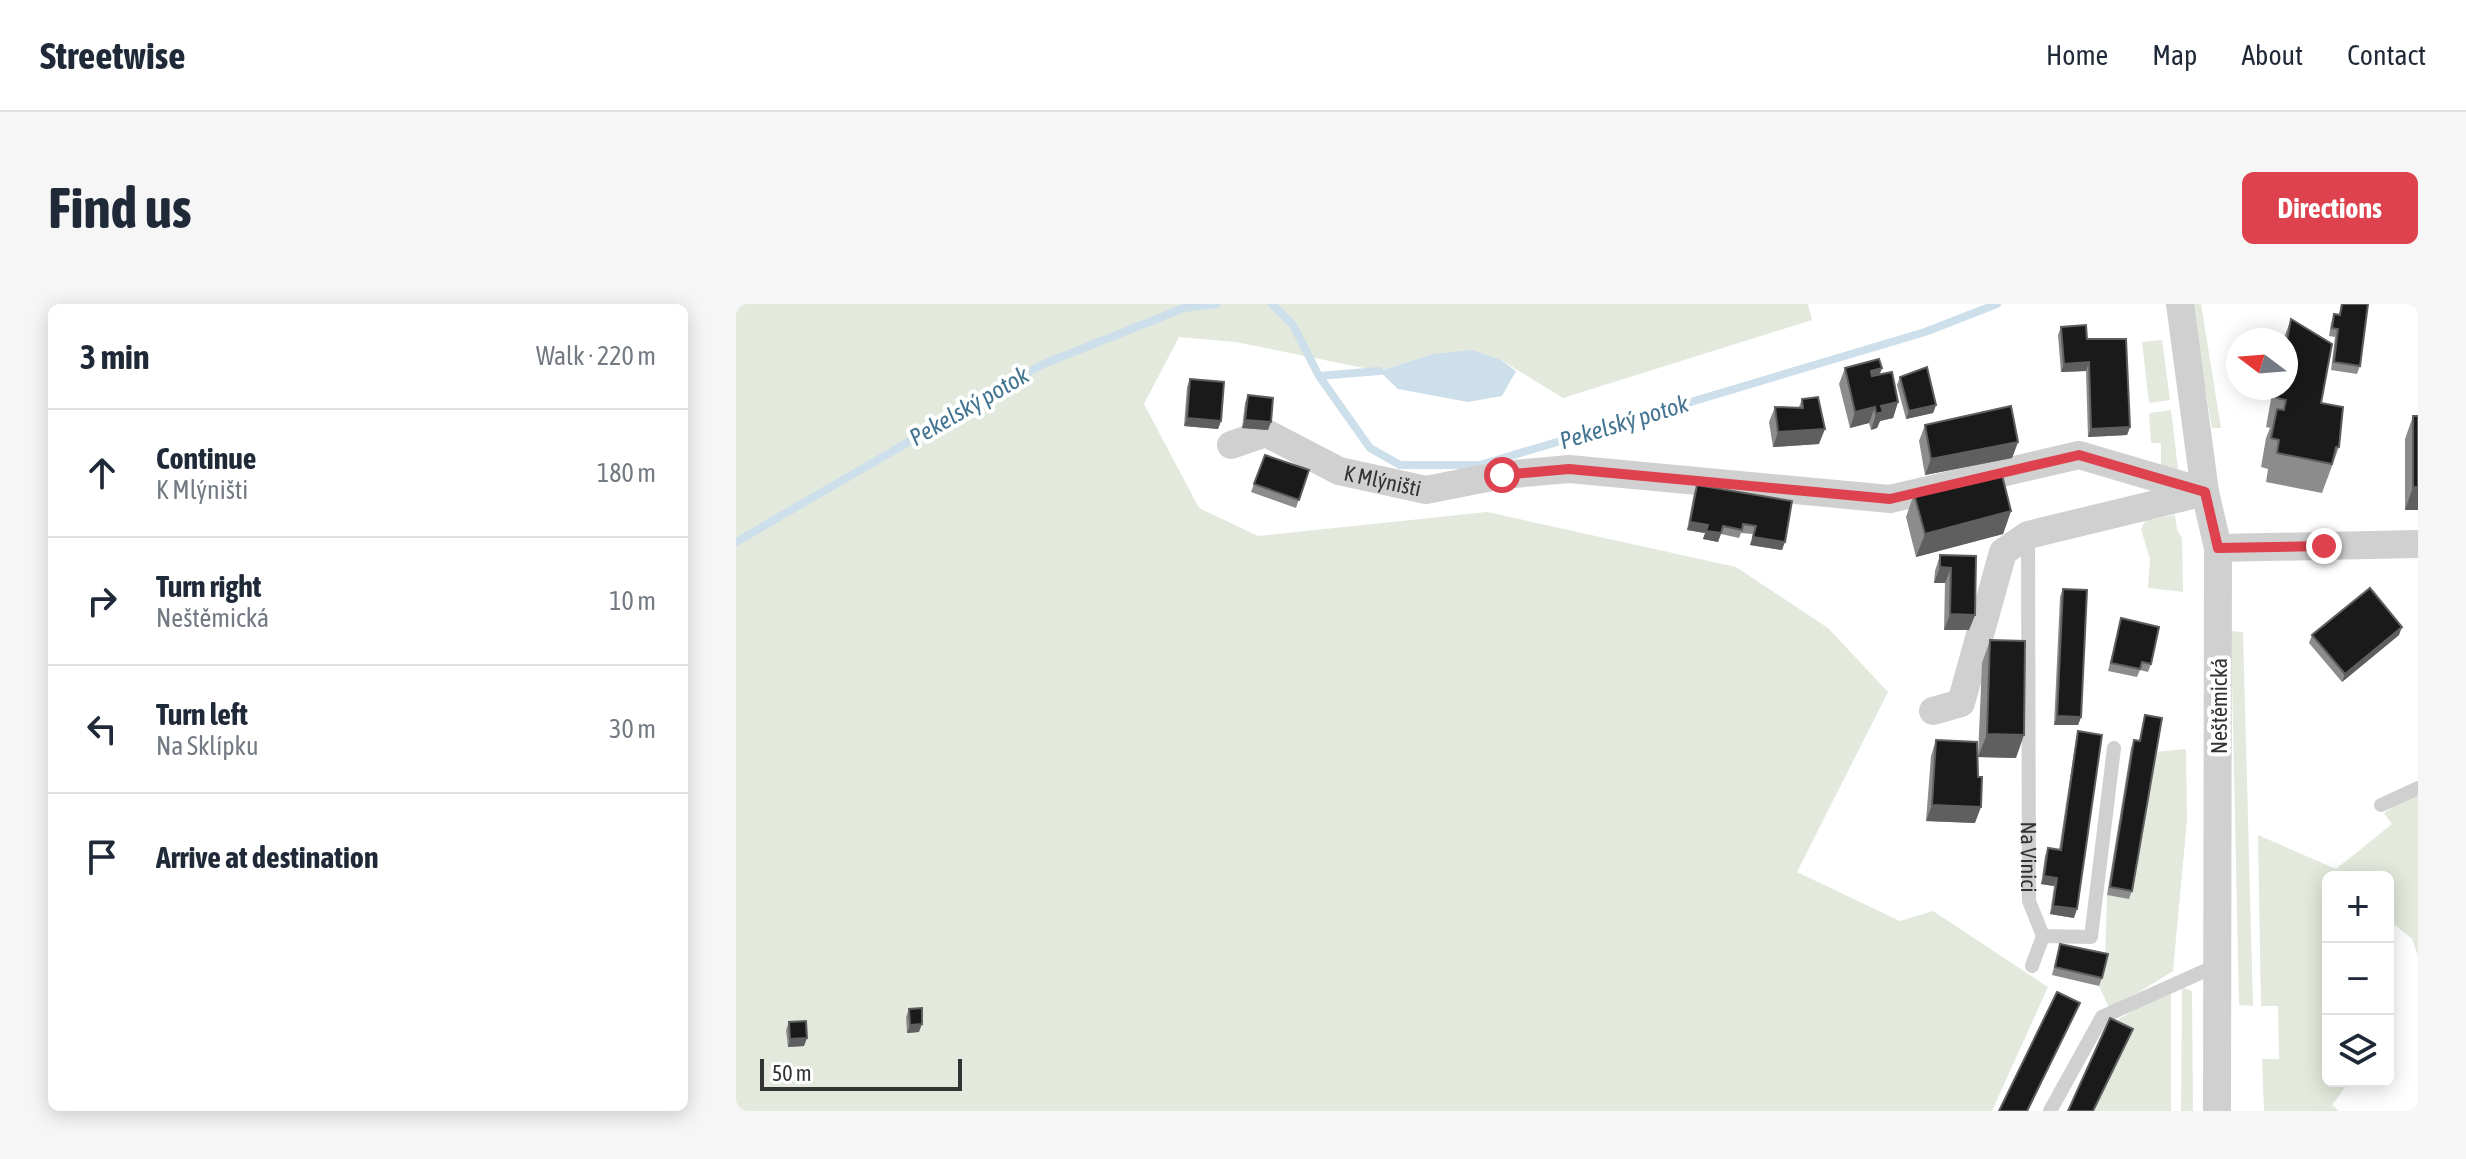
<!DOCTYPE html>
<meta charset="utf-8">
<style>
body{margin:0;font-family:"Asap Condensed",sans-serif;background:#f6f6f7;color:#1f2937}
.controls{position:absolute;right:24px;bottom:24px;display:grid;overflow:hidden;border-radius:12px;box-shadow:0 4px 20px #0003}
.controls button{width:72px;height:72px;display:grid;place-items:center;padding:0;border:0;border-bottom:2px solid #e0e1e3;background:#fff;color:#1f2937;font:40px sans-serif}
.compass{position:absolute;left:1490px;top:24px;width:72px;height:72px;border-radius:50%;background:#fff;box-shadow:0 4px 20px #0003;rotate:286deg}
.scale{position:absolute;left:24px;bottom:20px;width:202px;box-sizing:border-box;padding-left:8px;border:4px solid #333;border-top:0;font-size:22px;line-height:28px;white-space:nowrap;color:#333;-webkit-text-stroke:6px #fff;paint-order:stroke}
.stop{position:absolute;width:24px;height:24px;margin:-18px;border:6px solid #dd424e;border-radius:50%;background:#fff}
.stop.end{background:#dd424e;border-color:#fff;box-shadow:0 2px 8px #0008}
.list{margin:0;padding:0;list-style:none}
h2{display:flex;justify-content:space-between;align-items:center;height:104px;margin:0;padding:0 32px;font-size:34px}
h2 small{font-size:26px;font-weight:400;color:#747a83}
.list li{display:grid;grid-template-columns:52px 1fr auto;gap:24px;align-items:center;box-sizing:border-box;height:128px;padding:0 32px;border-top:2px solid #e0e1e3}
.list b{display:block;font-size:30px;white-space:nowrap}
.list p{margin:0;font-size:26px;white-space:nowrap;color:#747a83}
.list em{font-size:26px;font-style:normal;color:#747a83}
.icon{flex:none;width:44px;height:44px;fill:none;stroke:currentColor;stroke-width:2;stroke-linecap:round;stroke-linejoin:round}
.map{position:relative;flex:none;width:1682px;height:807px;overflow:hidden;border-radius:12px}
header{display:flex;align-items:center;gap:48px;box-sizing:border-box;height:112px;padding:0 40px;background:#fff;border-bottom:2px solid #e0e1e3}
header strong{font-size:38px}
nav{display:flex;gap:44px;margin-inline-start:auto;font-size:28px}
.intro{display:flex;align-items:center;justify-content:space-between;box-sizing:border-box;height:192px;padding:0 48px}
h1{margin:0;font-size:56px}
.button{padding:20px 36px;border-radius:12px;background:#dd424e;color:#fff;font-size:28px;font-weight:700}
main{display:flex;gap:48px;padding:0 48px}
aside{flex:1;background:#fff;border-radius:12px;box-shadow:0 4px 20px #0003}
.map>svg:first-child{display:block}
.green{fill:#e3e9dc}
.water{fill:#cddfea}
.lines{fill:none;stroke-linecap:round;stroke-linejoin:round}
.stream{stroke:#cddfea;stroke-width:8}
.lane{stroke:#d0d0d0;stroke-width:14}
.street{stroke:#d0d0d0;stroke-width:28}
.wall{fill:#8c8c8c}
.shaded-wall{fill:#5f5f5f}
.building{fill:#1a1a1a;stroke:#5f5f5f;stroke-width:2}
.route{stroke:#dd424e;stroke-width:10}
.labels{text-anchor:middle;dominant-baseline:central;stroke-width:8;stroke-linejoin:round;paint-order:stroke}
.street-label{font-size:22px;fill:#333;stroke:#fff}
.water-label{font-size:24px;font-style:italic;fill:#437492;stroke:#fff}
</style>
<header>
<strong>Streetwise</strong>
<nav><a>Home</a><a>Map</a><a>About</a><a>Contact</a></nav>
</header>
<div class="intro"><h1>Find us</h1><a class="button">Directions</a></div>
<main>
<aside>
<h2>3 min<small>Walk · 220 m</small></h2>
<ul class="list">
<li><svg class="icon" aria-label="ahead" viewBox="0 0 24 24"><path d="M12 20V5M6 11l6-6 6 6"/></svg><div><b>Continue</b><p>K Mlýništi</p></div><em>180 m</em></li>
<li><svg class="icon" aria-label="right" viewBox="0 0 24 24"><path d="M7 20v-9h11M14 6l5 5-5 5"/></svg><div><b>Turn right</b><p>Neštěmická</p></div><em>10 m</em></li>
<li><svg class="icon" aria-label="left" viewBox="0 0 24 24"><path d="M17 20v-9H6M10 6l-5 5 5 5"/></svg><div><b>Turn left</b><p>Na Sklípku</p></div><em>30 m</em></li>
<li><svg class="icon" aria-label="arrive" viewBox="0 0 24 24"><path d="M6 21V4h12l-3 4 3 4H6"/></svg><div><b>Arrive at destination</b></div></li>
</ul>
</aside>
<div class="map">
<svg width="1682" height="807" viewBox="0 0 1682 807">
<rect width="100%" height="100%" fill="#fff"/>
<!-- green -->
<g class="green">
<polygon points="0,0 1072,0 1076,16 827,94 765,56 697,50 643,67 500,38 443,33 408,100 463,204 522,232 751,208 1000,263 1092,324 1152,388 1061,568 1164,617 1197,607 1312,683 1256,807 0,807"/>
<polygon points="1455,0 1465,0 1485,124 1476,124"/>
<polygon points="1426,36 1434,96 1413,99 1406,38"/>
<polygon points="1435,106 1442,165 1434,168 1425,163 1425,139 1415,139 1413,109"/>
<polygon points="1439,211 1441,226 1446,234 1447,288 1412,284 1414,255 1405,225 1410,216"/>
<polygon points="1495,327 1507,328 1517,702 1503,701"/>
<polygon points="1450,445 1451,516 1437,667 1374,706 1363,682 1369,659 1371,591 1394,594 1418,448"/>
<polygon points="1682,492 1682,652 1676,635 1659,621 1652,629 1652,573 1592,573 1592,703 1589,707 1592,710 1592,777 1614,777 1596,801 1603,807 1528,807 1526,755 1543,755 1542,702 1525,702 1522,531 1600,565 1656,520 1648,509 1672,493"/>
<polygon points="1446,683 1456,687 1457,807 1445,807"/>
<polygon points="1435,684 1435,807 1358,807 1371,722"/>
</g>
<!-- water -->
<polygon class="water" points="736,46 765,56 780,67 766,92 732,98 662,85 643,67 697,50"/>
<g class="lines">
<!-- stream -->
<g class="stream">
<polyline points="536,0 557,21 583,72 634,144 664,161 744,161 1189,28 1261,0"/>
<polyline points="583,72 643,67"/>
<polyline points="0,238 305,61 448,4 481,0"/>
</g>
<!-- lane -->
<g class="lane">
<path id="s1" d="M1292 231 1293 597 1307 632"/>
<polyline points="1645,501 1682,484"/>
<polyline points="1307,632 1355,633 1378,444"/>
<polyline points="1296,662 1307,632"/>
<polyline points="1314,807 1366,713 1484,660"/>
</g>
<!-- street -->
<g class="street">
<polyline points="1444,0 1469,188 1482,244 1481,807"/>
<path id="s2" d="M495 141 530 129 603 167 690 186 766 171 833 165 1154 195 1343 151 1469 188"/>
<polyline points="1482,244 1682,240"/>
<polyline points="1197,407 1225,399 1267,248 1292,231 1469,188"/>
</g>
</g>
<!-- wall -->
<g class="wall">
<polygon points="1605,0 1632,0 1624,62 1621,70 1595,66 1599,33 1593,32 1595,19 1598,10 1603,11"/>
<polygon points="1555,15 1585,99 1603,143 1586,189 1530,178 1532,165 1525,163 1530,134 1534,124 1530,123 1537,84 1550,84 1550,36 1547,36"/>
<polygon points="1325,23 1351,35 1394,123 1391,131 1352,133 1350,67 1325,68 1322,31"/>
<polygon points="1109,64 1146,64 1143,71 1162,98 1157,114 1144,117 1141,124 1135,126 1133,119 1114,124 1103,80"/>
<polygon points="1164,73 1200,101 1197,109 1170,115 1161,81"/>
<polygon points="454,75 485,117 482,125 448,122 451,83"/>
<polygon points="512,91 532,126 506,124 509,99"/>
<polygon points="1066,95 1083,140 1037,143 1033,118 1039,103 1063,103"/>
<polygon points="1677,112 1682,112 1682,206 1669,206 1669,135"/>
<polygon points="1189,121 1282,138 1276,154 1189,171 1183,137"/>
<polygon points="529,151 573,166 560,204 515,188"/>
<polygon points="961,181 1056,197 1046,246 1014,241 1017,230 1005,229 1003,234 985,230 982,238 967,235 969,229 951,226 958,189"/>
<polygon points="1178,190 1275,207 1267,230 1180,253 1170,213"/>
<polygon points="1204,251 1240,252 1239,311 1233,326 1208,326 1209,279 1198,279 1199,267"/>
<polygon points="1327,285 1345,413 1342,421 1318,421 1324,293"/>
<polygon points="1385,314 1415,360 1412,368 1404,366 1401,373 1372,367"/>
<polygon points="1576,331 1663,331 1606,378 1573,339"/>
<polygon points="1254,336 1280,454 1242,453 1246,359"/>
<polygon points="1409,411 1396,587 1393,595 1371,591 1395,444 1398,436 1403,437"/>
<polygon points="1342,427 1338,614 1314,610 1318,582 1305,580 1309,552 1312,544 1323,546 1340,435"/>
<polygon points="1200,436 1239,519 1190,517 1195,452"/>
<polygon points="1324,640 1366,674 1363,682 1316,671"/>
<polygon points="173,705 183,728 171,729 170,713"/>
<polygon points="53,718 68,742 52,743 50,726"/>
</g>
<!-- shaded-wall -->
<g class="shaded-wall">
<polygon points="1353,58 1350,67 1325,68 1328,60"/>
<polygon points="1146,64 1140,80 1135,67"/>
<polygon points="1162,98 1157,114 1144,117 1141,124 1135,126 1140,110 1145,102"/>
<polygon points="1200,101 1197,109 1170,115 1173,107"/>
<polygon points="1139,103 1133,119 1114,124 1119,108"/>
<polygon points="451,114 485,117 482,125 448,122"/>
<polygon points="509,116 535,118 532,126 506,124"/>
<polygon points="1394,123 1391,131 1352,133 1355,125"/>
<polygon points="1089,125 1083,140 1037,143 1042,128"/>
<polygon points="1282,138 1276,154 1189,171 1195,155"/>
<polygon points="1677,183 1682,183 1682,206 1669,206"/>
<polygon points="1275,207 1267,230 1180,253 1189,230"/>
<polygon points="954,218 972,221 969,229 951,226"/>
<polygon points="970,227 985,229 982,238 967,235"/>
<polygon points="1017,233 1049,238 1046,246 1014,241"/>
<polygon points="1204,263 1215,264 1209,279 1198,279"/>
<polygon points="1214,310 1239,311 1233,326 1208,326"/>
<polygon points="1666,323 1663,331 1606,378 1609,370"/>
<polygon points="1321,412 1345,413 1342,421 1318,421"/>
<polygon points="1251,430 1288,431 1280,454 1242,453"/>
<polygon points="1196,501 1245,503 1239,519 1190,517"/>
<polygon points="1308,572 1321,574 1318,582 1305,580"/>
<polygon points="1317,602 1341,605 1338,614 1314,610"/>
<polygon points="1344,699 1292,807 1291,807"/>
<polygon points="186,720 183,728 171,729 174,721"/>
<polygon points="71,734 68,742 52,743 54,735"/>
</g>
<!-- building -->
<g class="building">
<polygon points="1606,0 1632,0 1624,62 1598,58 1602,25 1596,24 1598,10 1604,11"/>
<polygon points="1555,15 1596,40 1585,99 1607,103 1603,143 1600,143 1596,160 1541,149 1543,136 1535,134 1541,105 1548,106 1550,96 1541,94 1542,84 1550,84 1550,42"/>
<polygon points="1350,21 1351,35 1390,35 1394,123 1355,125 1353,58 1328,60 1325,23"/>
<polygon points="1143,55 1146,64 1135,67 1136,72 1156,68 1162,98 1145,102 1147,108 1140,110 1139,103 1119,108 1109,64"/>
<polygon points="1191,63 1200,101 1173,107 1164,73"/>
<polygon points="454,75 488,78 485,117 451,114"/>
<polygon points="512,91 537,94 535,118 509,116"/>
<polygon points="1082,93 1089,125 1042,128 1039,103 1067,104 1066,95"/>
<polygon points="1275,102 1282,138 1195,155 1189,121"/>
<rect x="1677" y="112" width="5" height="71"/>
<polygon points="529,151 573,166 563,196 518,180"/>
<polygon points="1265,167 1275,207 1189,230 1178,190"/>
<polygon points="961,181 1056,197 1049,238 1017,233 1020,222 1007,220 1006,226 987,222 985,229 970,227 972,221 954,218"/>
<polygon points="1204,251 1240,252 1239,311 1214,310 1215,264 1204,263"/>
<polygon points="1634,284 1666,323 1609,370 1576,331"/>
<polygon points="1327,285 1351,286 1345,413 1321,412"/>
<polygon points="1385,314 1423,323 1415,360 1406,358 1404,365 1375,359"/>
<polygon points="1254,336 1289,337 1288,431 1251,430"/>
<polygon points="1409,411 1426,414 1396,587 1374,583 1398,436 1404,437"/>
<polygon points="1342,427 1366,431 1341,605 1317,602 1321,574 1308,572 1312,544 1325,546"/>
<polygon points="1200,436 1241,438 1242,473 1246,473 1245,503 1196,501"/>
<polygon points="1324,640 1372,650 1366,674 1319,663"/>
<polygon points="1321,688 1344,699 1291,807 1263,807"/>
<polygon points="186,704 186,720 174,721 173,705"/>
<polygon points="1374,714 1397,725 1357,807 1332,807"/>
<polygon points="70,717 71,734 54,735 53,718"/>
</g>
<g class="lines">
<!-- route -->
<polyline class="route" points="766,171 833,165 1154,195 1343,151 1469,188 1482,244 1588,242"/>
</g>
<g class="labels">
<!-- street labels -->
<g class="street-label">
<text stroke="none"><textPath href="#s2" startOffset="164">K Mlýništi</textPath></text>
<text transform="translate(1483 402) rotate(-90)">Neštěmická</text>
<text stroke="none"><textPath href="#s1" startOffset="322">Na Vinici</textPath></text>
</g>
<!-- water labels -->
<g class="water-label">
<text transform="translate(233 102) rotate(-30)">Pekelský potok</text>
<text transform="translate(888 118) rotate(-17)">Pekelský potok</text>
</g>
</g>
</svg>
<div class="controls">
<button>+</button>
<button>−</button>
<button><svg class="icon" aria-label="layers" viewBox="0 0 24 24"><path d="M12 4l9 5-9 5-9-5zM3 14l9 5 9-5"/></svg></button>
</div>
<svg class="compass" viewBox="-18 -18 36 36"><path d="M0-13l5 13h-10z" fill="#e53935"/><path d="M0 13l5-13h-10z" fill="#747a83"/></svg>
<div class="scale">50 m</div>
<div class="stop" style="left:766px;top:171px"></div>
<div class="stop end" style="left:1588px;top:242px"></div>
</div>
</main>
